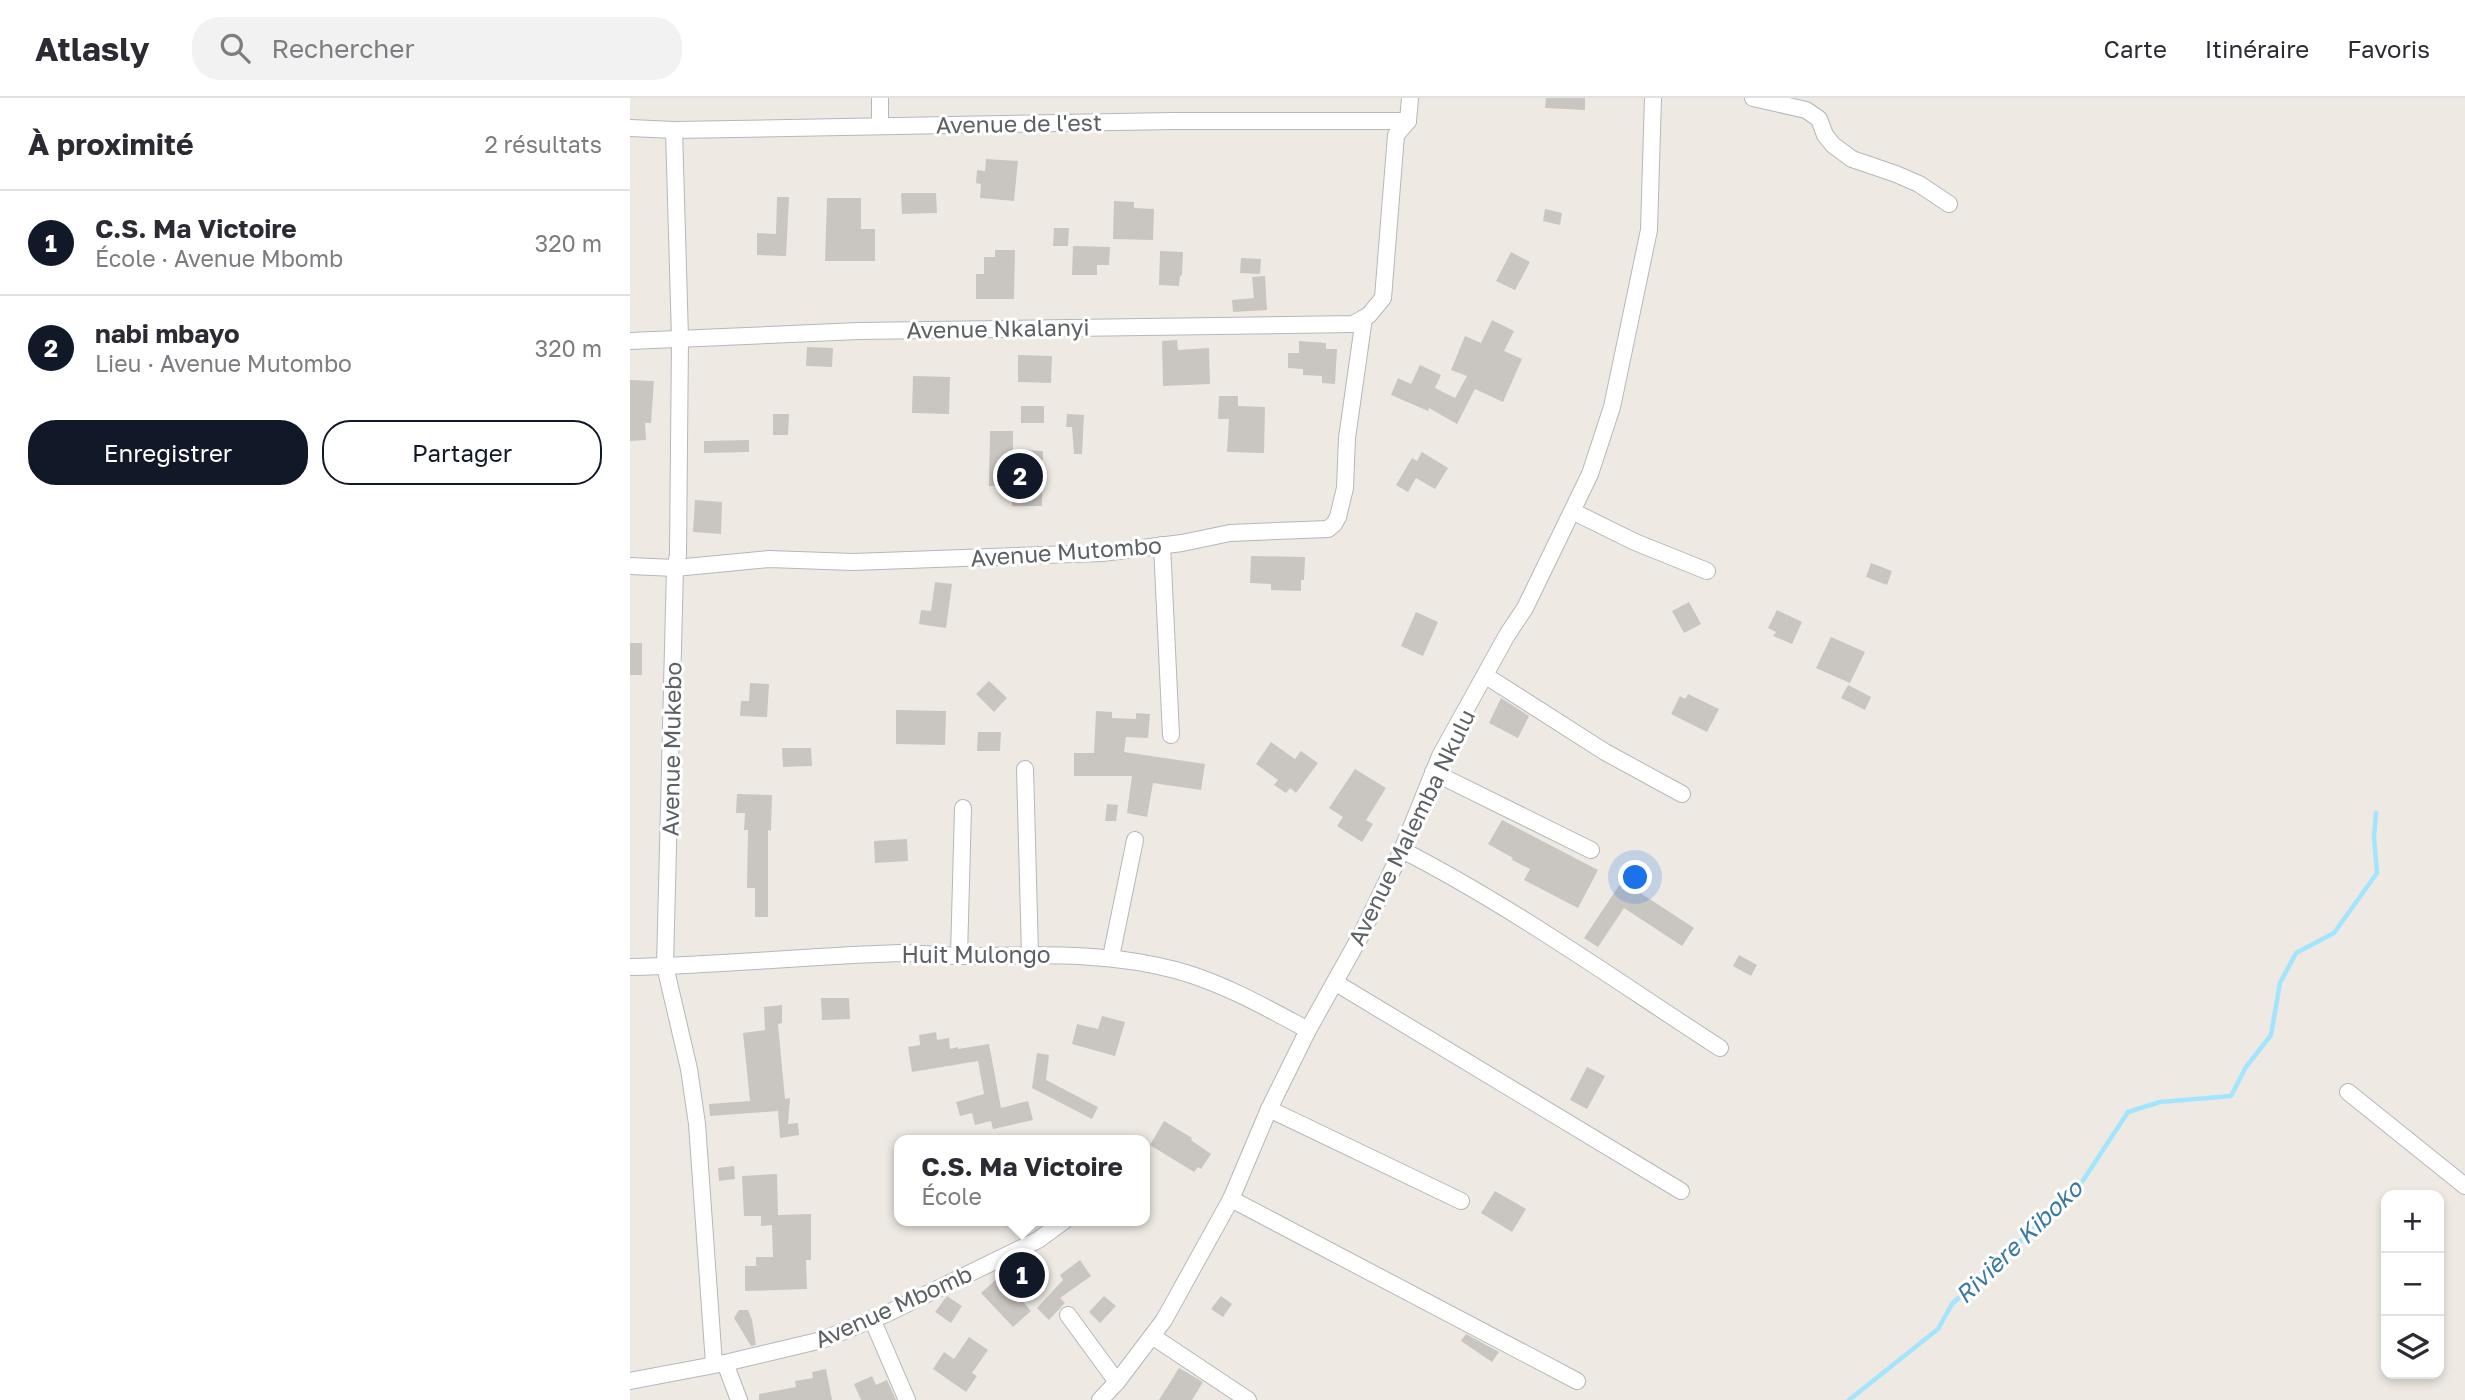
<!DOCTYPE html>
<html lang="fr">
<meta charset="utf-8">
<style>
body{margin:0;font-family:"Golos Text",sans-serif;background:#f2f2f3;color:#2b2b33}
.controls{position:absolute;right:21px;bottom:21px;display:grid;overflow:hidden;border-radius:14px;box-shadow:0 4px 10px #0003}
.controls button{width:63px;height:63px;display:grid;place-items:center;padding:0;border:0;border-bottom:2px solid #e1e1e2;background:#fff;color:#2b2b33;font:35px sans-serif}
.you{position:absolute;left:1006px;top:780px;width:24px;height:24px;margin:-18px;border:5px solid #fff;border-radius:50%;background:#1a73e8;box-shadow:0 0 0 10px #1a73e833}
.badge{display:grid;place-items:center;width:46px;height:46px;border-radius:50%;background:#111827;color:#fff;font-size:23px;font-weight:700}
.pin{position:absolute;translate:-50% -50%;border:4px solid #fff;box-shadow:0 2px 7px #0006}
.popup{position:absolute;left:264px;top:1037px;width:256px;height:91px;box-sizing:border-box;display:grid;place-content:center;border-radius:14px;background:#fff;filter:drop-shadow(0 2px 5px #0005);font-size:23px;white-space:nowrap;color:#7c7c81}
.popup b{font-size:26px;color:#2b2b33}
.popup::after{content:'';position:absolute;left:50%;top:100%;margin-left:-14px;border:14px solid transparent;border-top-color:#fff}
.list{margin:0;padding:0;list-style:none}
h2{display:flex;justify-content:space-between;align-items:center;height:91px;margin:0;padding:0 28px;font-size:30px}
h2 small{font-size:23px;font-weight:400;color:#7c7c81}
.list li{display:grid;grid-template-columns:46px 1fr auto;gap:21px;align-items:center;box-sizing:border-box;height:105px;padding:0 28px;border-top:2px solid #e1e1e2}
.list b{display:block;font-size:26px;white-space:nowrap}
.list p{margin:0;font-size:23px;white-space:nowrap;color:#7c7c81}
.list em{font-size:23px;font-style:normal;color:#7c7c81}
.actions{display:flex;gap:14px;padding:21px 28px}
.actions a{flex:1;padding:16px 0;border:2px solid #111827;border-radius:28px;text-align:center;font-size:24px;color:#111827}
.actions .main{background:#111827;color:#fff}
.icon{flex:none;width:38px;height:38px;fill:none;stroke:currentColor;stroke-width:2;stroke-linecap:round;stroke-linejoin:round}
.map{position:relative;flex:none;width:1835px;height:1302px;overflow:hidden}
header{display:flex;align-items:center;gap:42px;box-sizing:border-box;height:98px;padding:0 35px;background:#fff;border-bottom:2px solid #e1e1e2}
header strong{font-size:33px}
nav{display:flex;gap:38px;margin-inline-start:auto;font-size:24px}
.search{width:490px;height:63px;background:#f2f2f3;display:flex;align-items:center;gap:18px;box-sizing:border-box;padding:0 24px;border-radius:28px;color:#7c7c81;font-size:26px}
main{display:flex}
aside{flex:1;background:#fff}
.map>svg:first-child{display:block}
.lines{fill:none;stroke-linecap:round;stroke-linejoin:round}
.stream{stroke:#a3e4ff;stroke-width:4.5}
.building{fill:#c9c5c0}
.minor-casing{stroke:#b4b7bb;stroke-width:18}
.minor{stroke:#fff;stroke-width:16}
.labels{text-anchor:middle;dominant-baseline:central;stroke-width:6;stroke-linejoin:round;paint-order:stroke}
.street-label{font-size:23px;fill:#5c6164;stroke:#fff}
.water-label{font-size:24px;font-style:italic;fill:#3a7a9f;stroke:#fff}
</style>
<header>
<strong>Atlasly</strong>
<div class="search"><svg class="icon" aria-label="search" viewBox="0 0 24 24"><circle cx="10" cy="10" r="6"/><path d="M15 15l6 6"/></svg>Rechercher</div>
<nav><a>Carte</a><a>Itinéraire</a><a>Favoris</a></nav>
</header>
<main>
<aside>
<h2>À proximité<small>2 résultats</small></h2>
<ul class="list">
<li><span class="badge">1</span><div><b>C.S. Ma Victoire</b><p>École · Avenue Mbomb</p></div><em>320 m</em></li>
<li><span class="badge">2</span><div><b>nabi mbayo</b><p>Lieu · Avenue Mutombo</p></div><em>320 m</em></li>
</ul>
<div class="actions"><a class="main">Enregistrer</a><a>Partager</a></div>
</aside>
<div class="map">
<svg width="1835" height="1302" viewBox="0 0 1835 1302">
<rect width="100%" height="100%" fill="#eeeae3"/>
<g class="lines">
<!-- stream -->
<polyline class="stream" points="1219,1302 1308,1231 1322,1206 1448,1090 1498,1014 1530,1004 1601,998 1616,969 1641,937 1650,885 1666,855 1704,835 1747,775 1744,739 1746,715"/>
</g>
<!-- building -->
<g class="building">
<polygon points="916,0 955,0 955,12 915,10"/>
<polygon points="356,61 388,63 384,103 350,100 351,86 346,85 347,72 355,73"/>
<polygon points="271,95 306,95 307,115 272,116"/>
<polygon points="147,99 159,99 156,158 127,157 127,135 146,136"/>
<polygon points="197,100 231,100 231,131 245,131 245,163 195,163"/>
<polygon points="484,103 504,104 504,110 524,111 523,142 483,141"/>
<polygon points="915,111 932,115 930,127 913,123"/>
<polygon points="424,130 439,130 438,148 423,148"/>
<polygon points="443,148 480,149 479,167 467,167 467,177 442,177"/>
<polygon points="365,152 385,152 384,201 346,201 346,176 354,176 354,159 365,159"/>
<polygon points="530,153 553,154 552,177 550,178 549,188 529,187"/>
<polygon points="881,154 900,164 885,192 866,183"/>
<polygon points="611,160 631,161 630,176 610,175"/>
<polygon points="635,178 637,212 603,214 602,202 624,200 622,179"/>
<polygon points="862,222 884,233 874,253 892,261 873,304 845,291 827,326 799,310 798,313 761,297 768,280 781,286 790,267 811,277 805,290 825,300 837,278 821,272 835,238 851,245"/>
<polygon points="547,242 548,252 579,250 580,286 533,288 532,243"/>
<polygon points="669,243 696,245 696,251 707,251 705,286 692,285 692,278 673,277 673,271 658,270 658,255 669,255"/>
<polygon points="177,249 203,250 202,269 176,268"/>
<polygon points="388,257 422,258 421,285 388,284"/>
<polygon points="283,278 320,279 319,316 282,315"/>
<polygon points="0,282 24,283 21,325 15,325 16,342 0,343"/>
<polygon points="589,298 608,298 608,308 635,309 634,355 597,354 599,321 588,321"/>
<rect x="391" y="308" width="23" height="17"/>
<polygon points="143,316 159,316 158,337 143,337"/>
<polygon points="437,316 454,317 452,356 444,356 442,329 436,329"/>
<polygon points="360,333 383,333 383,352 413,353 412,408 382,408 383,388 359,388"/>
<polygon points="119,342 119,354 74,355 74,343"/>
<polygon points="792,354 818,370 805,391 786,380 778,394 766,387 782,360 787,363"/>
<polygon points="65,402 92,404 91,436 63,434"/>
<polygon points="621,458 675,459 674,482 671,482 671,493 641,492 641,486 620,485"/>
<polygon points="1241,465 1262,473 1257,487 1236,479"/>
<polygon points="305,484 322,486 316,530 289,526 291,512 301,513"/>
<polygon points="1059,504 1071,526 1054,535 1042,513"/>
<polygon points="1147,512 1172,524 1162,546 1143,538 1146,534 1138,530"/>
<polygon points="786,514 808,524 793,558 771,548"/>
<polygon points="1201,539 1235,554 1220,585 1186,570"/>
<rect x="0" y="545" width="12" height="32"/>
<polygon points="359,583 377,600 364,614 346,596"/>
<polygon points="120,585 139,586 137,619 110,618 111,603 119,603"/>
<polygon points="1218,587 1241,599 1235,612 1211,600"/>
<polygon points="1058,596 1089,611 1077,634 1041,616 1050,598 1055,601"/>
<polygon points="871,600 899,618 888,640 859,625"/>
<polygon points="266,612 316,613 315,647 266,646"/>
<polygon points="466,613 482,614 482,620 506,621 506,615 520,616 518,640 496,639 494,654 575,666 571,692 523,685 517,719 497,715 502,678 444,678 444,655 464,655"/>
<polygon points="348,634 371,634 370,653 347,653"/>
<polygon points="641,644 665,661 671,653 688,665 666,695 660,690 656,695 644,687 648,682 626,666"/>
<polygon points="152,650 181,650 182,668 153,669"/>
<polygon points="725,671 756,690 736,722 743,726 732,744 707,728 713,719 699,710"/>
<polygon points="107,696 142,697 141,733 138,732 138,819 125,819 125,790 117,790 118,732 114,732 115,715 106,715"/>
<polygon points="477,706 488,707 486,723 475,723"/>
<polygon points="872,722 968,772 948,810 894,782 900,771 882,762 883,760 858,746"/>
<polygon points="277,741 278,763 245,765 244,743"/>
<polygon points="992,783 1064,830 1052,848 994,810 968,849 954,840"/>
<polygon points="1109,857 1127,867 1121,878 1103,868"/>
<polygon points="191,900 219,900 220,921 192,922"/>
<polygon points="152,907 152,925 148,926 155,1001 160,1000 158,1026 168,1025 169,1037 150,1040 148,1013 80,1018 79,1006 120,1003 113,935 135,932 134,909"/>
<polygon points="472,918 495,924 485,958 442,946 447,926 468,931"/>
<polygon points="306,934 307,942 319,940 320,951 328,949 328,951 359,946 371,1010 398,1003 403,1022 363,1031 361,1023 345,1027 342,1015 330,1018 326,1004 354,996 348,963 282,974 278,949 290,947 289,937"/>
<polygon points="407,955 419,957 416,982 468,1009 462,1021 402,990"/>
<polygon points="957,969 975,978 957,1011 940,1002"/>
<polygon points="534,1023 562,1040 561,1042 581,1056 571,1071 568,1069 564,1074 520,1047"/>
<polygon points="104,1068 105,1081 89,1083 88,1070"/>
<polygon points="147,1076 148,1117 181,1116 181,1162 176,1162 177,1191 115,1193 115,1168 126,1168 126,1159 143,1159 142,1127 131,1128 131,1118 114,1118 112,1078"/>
<polygon points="865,1093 896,1111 882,1134 851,1115"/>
<polygon points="450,1162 461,1178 430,1200 435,1205 419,1222 407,1210 433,1182 430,1177"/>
<polygon points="370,1178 401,1213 383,1229 351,1195"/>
<polygon points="317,1198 332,1208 321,1225 305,1214"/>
<polygon points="474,1198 486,1208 470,1225 459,1214"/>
<polygon points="591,1198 602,1206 593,1219 581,1211"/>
<polygon points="109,1212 118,1212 122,1222 126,1247 121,1248 104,1220"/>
<polygon points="836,1236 869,1254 862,1264 831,1243"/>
<polygon points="339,1239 358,1252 342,1275 347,1278 336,1294 303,1271 314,1254 324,1261"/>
<polygon points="549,1270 573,1284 562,1302 529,1302"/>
<polygon points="196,1271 202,1302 129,1302 129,1296 166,1289 165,1283 183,1280 182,1274"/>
<polygon points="242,1278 246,1287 257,1282 266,1302 231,1302 224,1286"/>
</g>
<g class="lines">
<!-- minor casing -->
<g class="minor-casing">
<g id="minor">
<polyline points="250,0 250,27"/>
<polyline points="1123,0 1176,12 1189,21 1195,37 1203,47 1222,61 1266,76 1289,86 1319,106"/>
<polyline points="778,23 780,0"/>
<polyline points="0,30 44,32 543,23 778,23"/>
<polyline points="44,32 50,240 48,457 45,470 35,868 59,971 67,1026 84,1266"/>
<polyline points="0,243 229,233 723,226 739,217 753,200 766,37 778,23"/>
<polyline points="944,414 1005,444 1077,473"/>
<polyline points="532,447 541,637"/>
<polyline points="0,468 45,470 139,461 223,464 472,455 552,445 600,435 698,431 704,426 708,419 715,390 717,340 734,220"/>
<polyline points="856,578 975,654 1052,696"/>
<polyline points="395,671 400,856"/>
<polyline points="803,674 961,752"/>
<path d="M772 752C883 809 985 882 1090 950"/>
<polyline points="329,858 333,710"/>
<polyline points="481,859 505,742"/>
<path d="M0 869C90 867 180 858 270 855 294 855 319 859 344 858 413 857 481 854 549 873 595 886 637 910 678 932"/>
<polyline points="706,885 1051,1093"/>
<polyline points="1718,994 1835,1088"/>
<polyline points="639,1011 831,1103"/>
<polyline points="601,1101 947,1283"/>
<polyline points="438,1217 487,1284"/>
<polyline points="242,1221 277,1302"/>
<polyline points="522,1238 618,1302"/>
<polyline points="95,1265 109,1302"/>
<polyline points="0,1283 95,1265 192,1242 256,1216 408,1142 434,1123"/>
<polyline points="470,1302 487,1284 534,1222 601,1101 639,1011 678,932 731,837 772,752 810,658 877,537 895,510 960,376 982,309 1019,132 1023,0"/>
</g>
</g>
<!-- minor -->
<use href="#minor" class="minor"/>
</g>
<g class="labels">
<!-- street labels -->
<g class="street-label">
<text transform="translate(389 25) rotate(-1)">Avenue de l'est</text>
<text transform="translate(368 230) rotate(-1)">Avenue Nkalanyi</text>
<text transform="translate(436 453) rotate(-4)">Avenue Mutombo</text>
<text transform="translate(41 651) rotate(-89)">Avenue Mukebo</text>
<text transform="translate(781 729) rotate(-64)">Avenue Malemba Nkulu</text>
<text x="346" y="856">Huit Mulongo</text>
<text transform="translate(263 1208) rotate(-24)">Avenue Mbomb</text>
</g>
<!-- water labels -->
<g class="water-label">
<text transform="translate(1388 1143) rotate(-44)">Rivière Kiboko</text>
</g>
</g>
</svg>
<div class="controls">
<button>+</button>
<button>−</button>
<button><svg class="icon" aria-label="layers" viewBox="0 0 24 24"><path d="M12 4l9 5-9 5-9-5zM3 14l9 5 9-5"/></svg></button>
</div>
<div class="you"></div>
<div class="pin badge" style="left:392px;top:1177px">1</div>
<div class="popup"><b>C.S. Ma Victoire</b>École</div>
<div class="pin badge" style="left:390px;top:378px">2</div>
</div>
</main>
